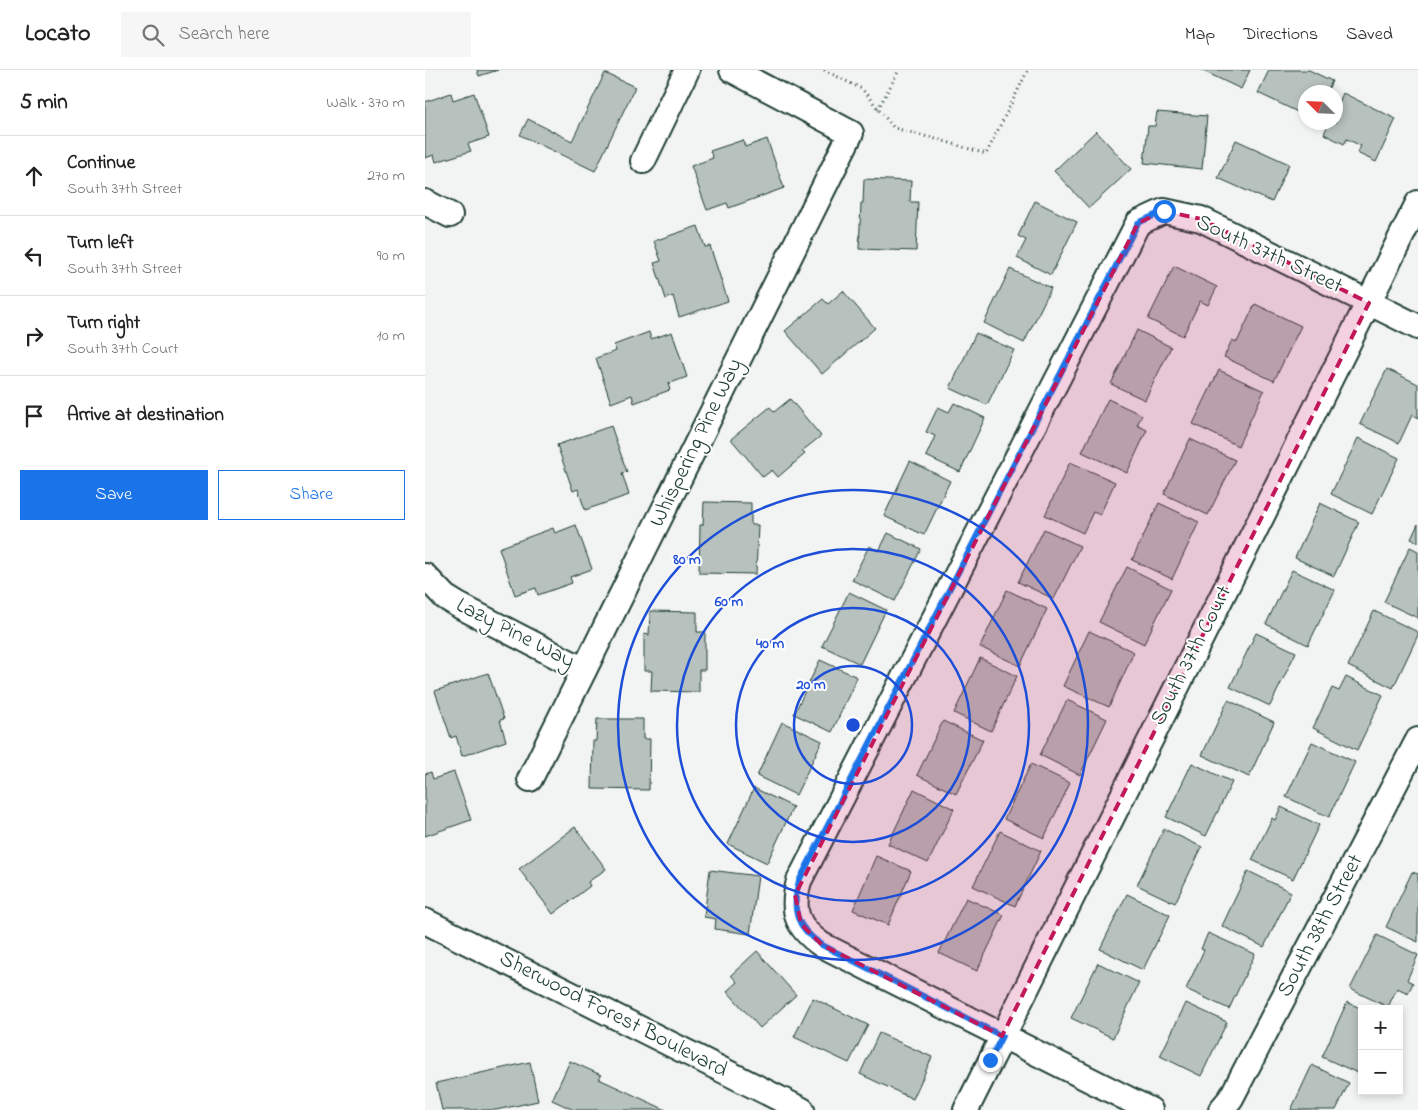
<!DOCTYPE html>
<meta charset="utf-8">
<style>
body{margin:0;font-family:"Indie Flower",sans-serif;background:#f6f6f6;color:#222}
.controls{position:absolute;right:15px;bottom:15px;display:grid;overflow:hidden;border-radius:0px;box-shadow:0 2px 8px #0003}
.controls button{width:45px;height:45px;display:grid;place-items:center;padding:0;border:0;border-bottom:1px solid #e0e0e0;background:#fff;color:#222;font:25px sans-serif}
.compass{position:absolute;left:873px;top:15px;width:45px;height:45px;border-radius:50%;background:#fff;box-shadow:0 2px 8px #0003;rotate:294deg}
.stop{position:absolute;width:15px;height:15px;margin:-11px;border:4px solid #1a73e8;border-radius:50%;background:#fff}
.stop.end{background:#1a73e8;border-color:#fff;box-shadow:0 1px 5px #0008}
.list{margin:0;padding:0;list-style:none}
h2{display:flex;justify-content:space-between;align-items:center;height:65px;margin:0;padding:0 20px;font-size:21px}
h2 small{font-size:16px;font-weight:400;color:#767676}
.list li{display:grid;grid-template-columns:32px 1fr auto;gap:15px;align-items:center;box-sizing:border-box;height:80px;padding:0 20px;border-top:1px solid #e0e0e0}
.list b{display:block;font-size:19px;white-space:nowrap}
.list p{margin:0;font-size:16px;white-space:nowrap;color:#767676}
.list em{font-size:16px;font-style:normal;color:#767676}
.actions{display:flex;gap:10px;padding:15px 20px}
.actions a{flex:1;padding:11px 0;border:1px solid #1a73e8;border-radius:0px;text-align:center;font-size:18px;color:#1a73e8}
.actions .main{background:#1a73e8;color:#fff}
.icon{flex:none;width:28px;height:28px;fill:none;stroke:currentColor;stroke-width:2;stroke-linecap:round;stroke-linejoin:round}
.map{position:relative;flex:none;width:993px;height:1040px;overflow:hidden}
header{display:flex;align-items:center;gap:30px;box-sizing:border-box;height:70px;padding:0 25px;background:#fff;border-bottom:1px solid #e0e0e0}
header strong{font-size:24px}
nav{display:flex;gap:28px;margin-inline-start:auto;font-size:18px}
.search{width:350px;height:45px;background:#f6f6f6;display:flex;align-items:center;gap:12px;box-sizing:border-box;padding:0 18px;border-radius:0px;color:#767676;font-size:19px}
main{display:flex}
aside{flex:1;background:#fff}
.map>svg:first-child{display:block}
.building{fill:#b7c1bd;stroke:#1f3d34}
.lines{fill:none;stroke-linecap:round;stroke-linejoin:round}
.minor-casing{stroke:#1f3d34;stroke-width:28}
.path{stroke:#1f3d34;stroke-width:3;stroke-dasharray:1 4;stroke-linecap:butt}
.minor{stroke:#fff;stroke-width:24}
.route{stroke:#1a73e8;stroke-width:6}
.marked{fill:#c2185b;fill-opacity:0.2;stroke:#c2185b;stroke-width:4;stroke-dasharray:10 6;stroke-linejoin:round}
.ring{fill:none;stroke:#1d4ed8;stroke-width:2.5}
.labels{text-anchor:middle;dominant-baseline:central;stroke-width:4;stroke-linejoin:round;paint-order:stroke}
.street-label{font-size:22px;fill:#1f3d34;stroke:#fff}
.centre{fill:#1d4ed8;stroke:#fff;stroke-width:2.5}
.ring-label{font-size:15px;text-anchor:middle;font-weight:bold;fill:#1d4ed8;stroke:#fff;stroke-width:4;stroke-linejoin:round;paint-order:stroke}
</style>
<header>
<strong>Locato</strong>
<div class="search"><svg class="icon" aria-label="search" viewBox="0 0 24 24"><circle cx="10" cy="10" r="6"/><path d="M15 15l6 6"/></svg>Search here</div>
<nav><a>Map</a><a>Directions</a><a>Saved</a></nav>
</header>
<main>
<aside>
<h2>5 min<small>Walk · 370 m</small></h2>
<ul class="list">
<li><svg class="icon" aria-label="ahead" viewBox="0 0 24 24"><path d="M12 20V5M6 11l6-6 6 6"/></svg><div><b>Continue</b><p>South 37th Street</p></div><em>270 m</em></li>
<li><svg class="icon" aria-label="left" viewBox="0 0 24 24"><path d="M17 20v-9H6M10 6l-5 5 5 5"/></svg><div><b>Turn left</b><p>South 37th Street</p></div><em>90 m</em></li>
<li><svg class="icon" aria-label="right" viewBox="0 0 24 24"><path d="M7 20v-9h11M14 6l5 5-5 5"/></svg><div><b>Turn right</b><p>South 37th Court</p></div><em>10 m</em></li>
<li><svg class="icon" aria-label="arrive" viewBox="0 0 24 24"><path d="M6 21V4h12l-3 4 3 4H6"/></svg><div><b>Arrive at destination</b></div></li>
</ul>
<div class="actions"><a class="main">Save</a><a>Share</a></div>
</aside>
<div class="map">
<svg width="993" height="1040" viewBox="0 0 993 1040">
<rect width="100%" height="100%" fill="#f2f3f3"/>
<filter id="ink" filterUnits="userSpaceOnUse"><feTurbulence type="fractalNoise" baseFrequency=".02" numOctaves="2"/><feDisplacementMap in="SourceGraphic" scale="10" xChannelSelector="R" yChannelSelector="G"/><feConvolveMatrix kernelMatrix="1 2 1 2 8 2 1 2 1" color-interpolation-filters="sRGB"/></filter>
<g filter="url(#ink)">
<!-- building -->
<g class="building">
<polygon points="52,0 73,0 54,6"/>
<polygon points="776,0 825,0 816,19"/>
<polygon points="844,0 884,0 907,11 902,22 881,22 881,46 833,23"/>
<polygon points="180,3 210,17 170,101 95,65 103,49 147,71"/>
<polygon points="26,23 28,30 49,23 64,67 43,74 46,81 11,92 9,85 0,88 0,32"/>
<polygon points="918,23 971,49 951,92 932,83 936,76 922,69 919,74 899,64 904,52 911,52 911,40"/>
<polygon points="732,42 782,46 777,99 719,93 723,56 730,56"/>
<polygon points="671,61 706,99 664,138 629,101"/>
<polygon points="342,69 359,118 304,138 302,133 282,140 266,96 288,88 285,81 318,70 320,77"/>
<polygon points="811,70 864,94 847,132 793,108"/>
<polygon points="439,109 486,111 485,132 493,132 491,181 434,179 436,133 438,133"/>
<polygon points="610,131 652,152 626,205 592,188 601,170 593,166"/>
<polygon points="273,156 280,177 285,176 303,231 254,247 248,226 241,229 229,193 236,191 229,171"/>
<polygon points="749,196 792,217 783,235 775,231 758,266 723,249"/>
<polygon points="585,199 626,218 599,273 559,253"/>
<polygon points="418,221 450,258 397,304 360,261 398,229 403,234"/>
<polygon points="830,234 876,256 849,311 799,287 807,270 812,272"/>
<polygon points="712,260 746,277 720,330 686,314"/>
<polygon points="224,262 226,269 247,262 262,307 243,314 245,320 209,333 207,325 186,333 171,288 191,281 189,275"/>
<polygon points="551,263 589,280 562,335 525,318"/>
<polygon points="962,299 993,314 993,348 987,345 974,373 935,354"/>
<polygon points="794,300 839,321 813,376 768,354"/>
<polygon points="365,329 396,366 377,381 380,384 353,407 347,400 338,407 306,369 345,337 349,342"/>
<polygon points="683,329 717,345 712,355 722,360 702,403 657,382"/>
<polygon points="529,333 560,348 535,402 501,386 510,366 501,362 513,337 524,342"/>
<polygon points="186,356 202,402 197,403 204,425 160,440 153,419 148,421 132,375"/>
<polygon points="933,368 974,388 947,444 906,424"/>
<polygon points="765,369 810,390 783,445 739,424"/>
<polygon points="485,391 525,411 499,465 459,446"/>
<polygon points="645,392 690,412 675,445 668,442 658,463 620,445"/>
<polygon points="279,432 326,433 326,455 333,455 331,504 274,503 275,455 278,455"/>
<polygon points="734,433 774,452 747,509 707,490"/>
<polygon points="895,433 934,452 909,506 870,488"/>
<polygon points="993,454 993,472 986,469"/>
<polygon points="151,455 167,499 145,507 147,513 113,525 111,518 90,525 74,478 128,458 130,463"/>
<polygon points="619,459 655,476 629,529 593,512"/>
<polygon points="463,463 496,479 470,531 427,510 444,476 454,481"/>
<polygon points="985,477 993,481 993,548 959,532"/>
<polygon points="702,497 746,519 719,574 674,552"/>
<polygon points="867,500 910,520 883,575 841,554"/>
<polygon points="582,520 622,539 595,596 555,577"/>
<polygon points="424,522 461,540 435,594 397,576"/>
<polygon points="225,541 272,542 272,562 280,562 280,600 274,600 274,622 226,621 227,601 219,601 219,564 224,565"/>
<polygon points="949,541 993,562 993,565 968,618 923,596"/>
<polygon points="664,561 709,582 684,637 638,616"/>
<polygon points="831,563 871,582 845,636 805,617"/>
<polygon points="555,588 592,606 566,661 529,643"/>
<polygon points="395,590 432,607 407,662 369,644"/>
<polygon points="63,603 79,649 75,650 81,671 37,686 31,666 26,668 10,621"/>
<polygon points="921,607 958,625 932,680 888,658 907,618 914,621"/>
<polygon points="642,630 682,649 655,705 615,685"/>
<polygon points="803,630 849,652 824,707 777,685"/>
<polygon points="172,649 218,649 218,669 225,669 224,720 167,719 168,671 171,671"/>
<polygon points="518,651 558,670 531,724 492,705"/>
<polygon points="357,652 397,671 371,725 332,706"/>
<polygon points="887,672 930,692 904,747 861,727"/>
<polygon points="767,693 807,712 781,766 741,747"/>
<polygon points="606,694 645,713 619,768 579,749"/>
<polygon points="6,702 8,709 29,702 46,750 0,766 0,704"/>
<polygon points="329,718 368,737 342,793 303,774"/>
<polygon points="489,719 529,739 503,793 463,774"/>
<polygon points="856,737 894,755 868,809 827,790 847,748 850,750"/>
<polygon points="150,757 181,799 163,812 165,816 128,844 94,799"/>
<polygon points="739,759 777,777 750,833 712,815"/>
<polygon points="575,761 616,781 590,836 548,816"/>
<polygon points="451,786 486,801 463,855 428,840"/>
<polygon points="285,800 333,806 325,864 290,859 291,849 279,847"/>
<polygon points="823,801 866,822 839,877 797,856"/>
<polygon points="987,802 993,804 993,872 961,857"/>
<polygon points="702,824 745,845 718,900 675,879"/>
<polygon points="541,828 579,845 552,901 514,883"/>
<polygon points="783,863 830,884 804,939 761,919 779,880 776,879"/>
<polygon points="952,865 993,885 982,910 988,913 983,923 972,918 963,937 925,919"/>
<polygon points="332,881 371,925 335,958 302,921 312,912 306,905"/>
<polygon points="673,893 714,913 688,968 646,948"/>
<polygon points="388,928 443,955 424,993 369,967"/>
<polygon points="922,932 937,939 937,1001 935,1004 897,987"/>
<polygon points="761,933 802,952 776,1006 735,986"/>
<polygon points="454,963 507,987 488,1029 435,1004"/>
<polygon points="145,991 176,1005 174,1009 241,1040 149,1040 127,1030"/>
<polygon points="105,992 113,1031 71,1040 17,1040 11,1013"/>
<polygon points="887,995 924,1013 911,1040 866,1040"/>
</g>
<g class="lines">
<!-- minor casing -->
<g class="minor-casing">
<g id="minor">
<polyline points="218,91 262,0"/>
<polyline points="0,132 25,145"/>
<polyline points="0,506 20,527 33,535 159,600"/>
<polyline points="105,709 426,63 307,0"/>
<polyline points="0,851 377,1040"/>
<polyline points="541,1040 993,133"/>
<path d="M725 1040 397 875C371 857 366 841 374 811L713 153 739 141 776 149 993 257"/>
<polyline points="796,1040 806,1028 993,670"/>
</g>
</g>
<!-- path -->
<g class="path">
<polyline points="399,0 437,19 469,58 522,72 561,84 603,0"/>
<polyline points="453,39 474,0"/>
</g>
<!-- minor -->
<use href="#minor" class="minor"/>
</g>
</g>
<g class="lines" filter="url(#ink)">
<!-- route -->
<path class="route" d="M565 990 577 966 397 875C371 857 366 841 374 811L713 153 739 141"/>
</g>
<!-- marked area -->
<path class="marked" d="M739 141 776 149 944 233 577 966 397 875 376 854 370 825 713 153Z"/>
<!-- distance rings -->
<g class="ring">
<circle cx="428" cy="655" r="59"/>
<circle cx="428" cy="655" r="117"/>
<circle cx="428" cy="655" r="176"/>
<circle cx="428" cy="655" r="235"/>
</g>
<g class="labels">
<!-- street labels -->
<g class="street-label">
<text transform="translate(844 185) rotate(25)">South 37th Street</text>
<text transform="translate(272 373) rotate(-64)">Whispering Pine Way</text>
<text transform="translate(90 564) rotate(27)">Lazy Pine Way</text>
<text transform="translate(767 586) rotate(-63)">South 37th Court</text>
<text transform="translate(896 856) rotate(-62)">South 38th Street</text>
<text transform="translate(188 945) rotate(27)">Sherwood Forest Boulevard</text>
</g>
</g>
<circle cx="428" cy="655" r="8" class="centre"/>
<g class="ring-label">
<text x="262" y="494">80 m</text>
<text x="304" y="536">60 m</text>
<text x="345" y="578">40 m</text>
<text x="386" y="619">20 m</text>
</g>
</svg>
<div class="controls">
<button>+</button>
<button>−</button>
</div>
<svg class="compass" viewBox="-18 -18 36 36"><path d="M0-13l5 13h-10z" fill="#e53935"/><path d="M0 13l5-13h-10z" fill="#767676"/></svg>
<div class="stop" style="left:739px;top:141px"></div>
<div class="stop end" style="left:565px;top:990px"></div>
</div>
</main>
